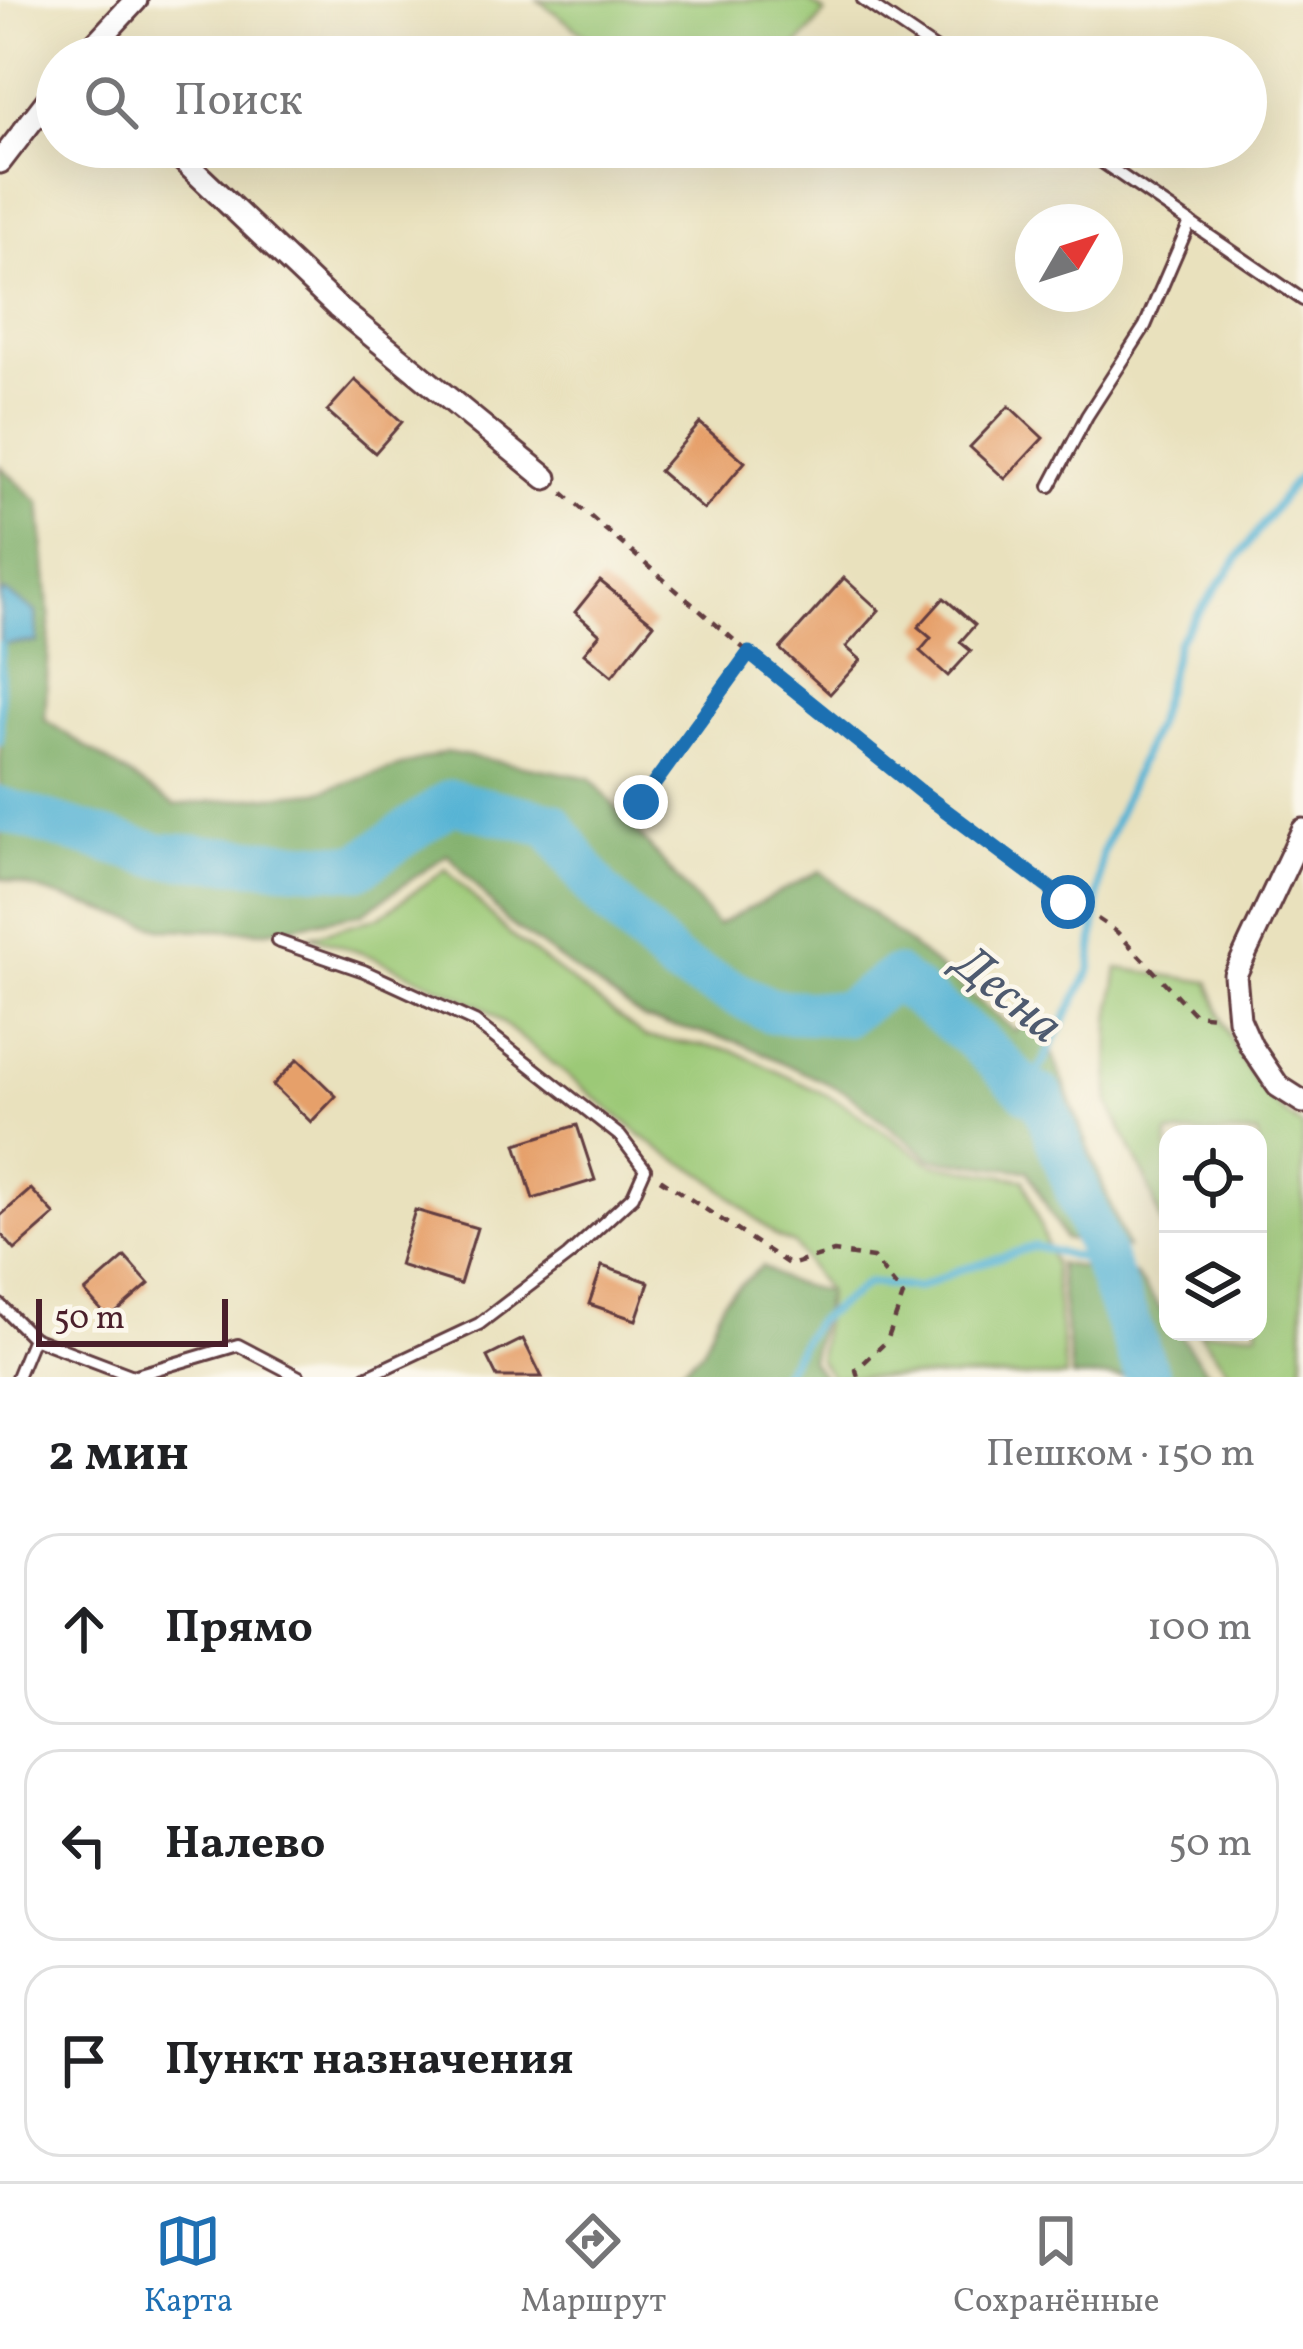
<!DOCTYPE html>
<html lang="ru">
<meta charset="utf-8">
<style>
body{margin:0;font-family:Vollkorn,serif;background:#f2f2f2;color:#202124}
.controls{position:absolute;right:36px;bottom:36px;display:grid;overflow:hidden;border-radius:24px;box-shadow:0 12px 48px #0002}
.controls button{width:108px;height:108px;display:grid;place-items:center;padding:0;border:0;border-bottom:3px solid #e0e0e0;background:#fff;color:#202124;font:60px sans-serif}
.compass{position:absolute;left:1015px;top:204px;width:108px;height:108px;border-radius:50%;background:#fff;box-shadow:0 12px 48px #0002;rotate:51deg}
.scale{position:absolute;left:36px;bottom:30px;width:192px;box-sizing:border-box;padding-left:12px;border:6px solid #4a1f2b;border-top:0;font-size:33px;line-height:42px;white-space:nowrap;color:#4a1f2b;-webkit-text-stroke:9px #fbf7ec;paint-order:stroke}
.stop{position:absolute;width:36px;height:36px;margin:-27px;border:9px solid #1f6fb2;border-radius:50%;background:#fff}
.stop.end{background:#1f6fb2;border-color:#fff;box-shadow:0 3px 12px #0008}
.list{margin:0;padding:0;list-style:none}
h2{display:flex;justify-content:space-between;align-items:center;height:156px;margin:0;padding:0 48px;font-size:51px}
h2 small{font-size:39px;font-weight:400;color:#757577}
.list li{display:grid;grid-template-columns:78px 1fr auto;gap:36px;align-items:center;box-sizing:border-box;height:192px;margin:0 24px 24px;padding:0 24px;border:3px solid #e0e0e0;border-radius:36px}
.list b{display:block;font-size:45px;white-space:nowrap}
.list em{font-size:39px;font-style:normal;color:#757577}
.icon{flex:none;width:66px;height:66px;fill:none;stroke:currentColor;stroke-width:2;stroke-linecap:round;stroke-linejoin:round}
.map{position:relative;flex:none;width:1303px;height:1377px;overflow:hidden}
.search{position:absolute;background:#fff;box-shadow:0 12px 48px #0002;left:36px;right:36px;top:36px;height:132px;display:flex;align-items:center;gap:30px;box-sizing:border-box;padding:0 42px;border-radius:66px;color:#757577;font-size:45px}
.sheet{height:804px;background:#fff}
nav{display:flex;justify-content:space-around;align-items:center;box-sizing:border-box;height:168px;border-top:3px solid #e0e0e0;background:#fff;font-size:33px;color:#757577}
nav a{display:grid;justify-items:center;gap:6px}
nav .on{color:#1f6fb2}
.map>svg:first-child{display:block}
.green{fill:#9cc977;stroke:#737451;stroke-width:3}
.forest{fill:#7dad68;stroke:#64664a;stroke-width:3}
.water{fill:#55b3d4;stroke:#506980;stroke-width:3}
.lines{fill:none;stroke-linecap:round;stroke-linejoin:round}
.stream{stroke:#55b3d4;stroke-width:8}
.river{stroke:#55b3d4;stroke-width:45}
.building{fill:#e6a06a}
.lane-casing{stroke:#623c41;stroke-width:16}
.street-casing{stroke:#623c41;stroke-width:27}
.path{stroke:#623c41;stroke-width:4.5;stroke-dasharray:9 9;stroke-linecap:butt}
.lane{stroke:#fff;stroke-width:10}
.street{stroke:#fff;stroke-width:21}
.route{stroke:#1f6fb2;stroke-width:15}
.labels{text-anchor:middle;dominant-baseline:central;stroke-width:9;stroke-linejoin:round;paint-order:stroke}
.water-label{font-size:51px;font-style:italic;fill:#4e5a6f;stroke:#fbf7ec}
</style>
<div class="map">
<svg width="1303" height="1377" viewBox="0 0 1303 1377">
<rect width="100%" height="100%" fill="#fbf7ec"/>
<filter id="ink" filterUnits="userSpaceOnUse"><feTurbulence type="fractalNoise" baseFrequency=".00833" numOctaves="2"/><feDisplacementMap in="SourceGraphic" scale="24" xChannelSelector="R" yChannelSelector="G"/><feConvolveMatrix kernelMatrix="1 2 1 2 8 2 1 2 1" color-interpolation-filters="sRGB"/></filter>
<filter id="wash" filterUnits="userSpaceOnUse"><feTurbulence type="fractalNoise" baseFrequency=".004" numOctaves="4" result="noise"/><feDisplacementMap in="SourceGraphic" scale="48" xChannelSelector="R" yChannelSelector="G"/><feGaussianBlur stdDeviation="2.7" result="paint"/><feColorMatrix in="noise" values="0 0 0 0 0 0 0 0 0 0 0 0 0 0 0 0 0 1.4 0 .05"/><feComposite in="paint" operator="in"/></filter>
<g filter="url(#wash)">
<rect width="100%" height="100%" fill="#e9e1bd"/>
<!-- green -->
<g class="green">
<polygon points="538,0 807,0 825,13 788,57 614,57"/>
<polygon points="446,869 509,934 645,1037 732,1050 839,1101 932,1164 1024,1179 1053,1263 1066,1377 832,1377 819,1360 827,1292 794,1244 777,1237 707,1176 660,1150 483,1007 370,956 311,936 379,917"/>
<path d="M1118 968 1209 982C1229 1043 1249 1089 1303 1127V1377H1233L1199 1332H1258V1134H1168V1243L1146 1178 1109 1104 1110 1021Z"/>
</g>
<!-- forest -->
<g class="forest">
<polygon points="0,466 40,503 50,623 45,720 174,805 318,792 446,752 590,778 717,925 820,871 1015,1031 1037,1014 1127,1248 1064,1239 1028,1171 931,1159 846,1092 738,1042 644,1019 507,922 448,854 363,913 268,931 164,929 0,878"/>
<polygon points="1058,1264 1134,1274 1168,1319 1168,1332 1178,1332 1211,1377 1072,1377"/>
<polygon points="762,1266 788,1282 827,1292 811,1361 823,1377 671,1377 702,1351 723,1300"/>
</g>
<!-- water -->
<polygon class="water" points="5,592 36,612 37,642 0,644 0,595"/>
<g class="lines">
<!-- stream -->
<g class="stream">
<polyline points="0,741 1,645"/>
<polyline points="1028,1091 1091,969 1102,854 1156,722 1178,641 1292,484 1303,474"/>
<polyline points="780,1377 815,1322 868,1283 918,1288 959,1270 1035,1246 1106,1265"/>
</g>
<!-- river -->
<polyline class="river" points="0,809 157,855 358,867 450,802 551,824 599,892 676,965 772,1011 844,1014 895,978 977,1041 1028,1091 1042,1097 1148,1377"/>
</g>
<g id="blocks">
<!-- building -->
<g class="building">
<polygon points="355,380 402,422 375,453 327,411"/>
<polygon points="1009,406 1043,438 1005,479 970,447"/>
<polygon points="700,423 745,462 704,510 659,471"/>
<polygon points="844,578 879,610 846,647 861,660 830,694 780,649"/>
<polygon points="600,581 654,624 612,676 584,653 600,634 575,612"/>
<polygon points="944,598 975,625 960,642 971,651 948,676 920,651 931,638 918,627"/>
<polygon points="298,1059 336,1096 311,1122 273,1085"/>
<polygon points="577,1125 595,1180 533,1199 516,1144"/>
<polygon points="31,1189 55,1215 15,1250 0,1233 0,1216"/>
<polygon points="415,1210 477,1228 460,1284 399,1265"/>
<polygon points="125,1257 149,1284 109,1319 85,1292"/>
<polygon points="602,1266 649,1282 636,1320 589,1304"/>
<polygon points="523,1339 542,1377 497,1377 487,1357"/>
</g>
</g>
</g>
<g filter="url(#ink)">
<use href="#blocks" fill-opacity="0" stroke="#623c41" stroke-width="3"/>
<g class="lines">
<!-- lane casing -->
<g class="lane-casing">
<g id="lane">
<polyline points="863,0 947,57"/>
<polyline points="1080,147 1303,300"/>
<polyline points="1050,486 1087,416 1145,326 1190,222"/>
<polyline points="277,941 364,971 475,1022 620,1136 645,1169 633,1196 568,1256 479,1324 366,1377"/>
<polyline points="0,1305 33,1338 133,1376 238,1345 299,1377"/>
<polyline points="17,1377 33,1338"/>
</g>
</g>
<!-- street casing -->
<g class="street-casing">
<g id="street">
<polyline points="83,57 136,0"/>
<polyline points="169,147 337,307 546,478"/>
<polyline points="0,162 57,88"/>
<polyline points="1303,830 1235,975 1239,1019 1251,1046 1278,1086 1303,1102"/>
</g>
</g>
<!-- path -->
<g class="path">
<polyline points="563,493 798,695 1029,873 1117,932 1194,1014 1215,1016"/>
<polyline points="646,808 641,802 749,653"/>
<polyline points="660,1179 790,1265 834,1252 873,1258 903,1296 887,1341 856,1370 858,1377"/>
</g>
<!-- lane -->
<use href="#lane" class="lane"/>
<!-- street -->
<use href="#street" class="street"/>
</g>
</g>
<g class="lines" filter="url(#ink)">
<!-- route -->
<polyline class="route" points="641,802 749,653 921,792 1068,902"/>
</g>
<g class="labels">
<!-- water labels -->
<g class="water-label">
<text transform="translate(1007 996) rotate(39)">Десна</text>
</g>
</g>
</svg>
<div class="controls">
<button><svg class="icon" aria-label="locate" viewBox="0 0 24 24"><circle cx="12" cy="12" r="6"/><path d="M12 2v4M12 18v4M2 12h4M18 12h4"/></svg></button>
<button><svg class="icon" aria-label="layers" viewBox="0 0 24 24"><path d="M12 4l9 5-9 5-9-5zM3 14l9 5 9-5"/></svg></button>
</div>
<svg class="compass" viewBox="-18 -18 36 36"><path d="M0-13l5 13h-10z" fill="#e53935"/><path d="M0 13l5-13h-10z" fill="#757577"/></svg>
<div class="scale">50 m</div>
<div class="stop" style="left:1068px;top:902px"></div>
<div class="stop end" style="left:641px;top:802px"></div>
<div class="search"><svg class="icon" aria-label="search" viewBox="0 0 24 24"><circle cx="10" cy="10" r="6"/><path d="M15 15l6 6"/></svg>Поиск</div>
</div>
<section class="sheet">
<h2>2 мин<small>Пешком · 150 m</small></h2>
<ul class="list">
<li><svg class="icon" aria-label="ahead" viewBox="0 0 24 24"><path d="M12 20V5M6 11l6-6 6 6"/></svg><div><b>Прямо</b></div><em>100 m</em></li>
<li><svg class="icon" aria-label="left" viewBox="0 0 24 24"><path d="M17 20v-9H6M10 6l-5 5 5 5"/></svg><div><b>Налево</b></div><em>50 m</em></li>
<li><svg class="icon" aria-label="arrive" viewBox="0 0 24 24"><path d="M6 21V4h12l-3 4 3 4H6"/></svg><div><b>Пункт назначения</b></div></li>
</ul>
</section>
<nav>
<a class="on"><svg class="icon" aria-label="map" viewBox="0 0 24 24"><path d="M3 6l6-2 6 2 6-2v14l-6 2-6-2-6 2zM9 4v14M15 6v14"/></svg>Карта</a>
<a><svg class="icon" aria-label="directions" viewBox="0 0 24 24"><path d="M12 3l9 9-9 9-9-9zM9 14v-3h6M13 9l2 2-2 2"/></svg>Маршрут</a>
<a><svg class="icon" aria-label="saved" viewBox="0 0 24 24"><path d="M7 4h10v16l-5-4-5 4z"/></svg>Сохранённые</a>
</nav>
